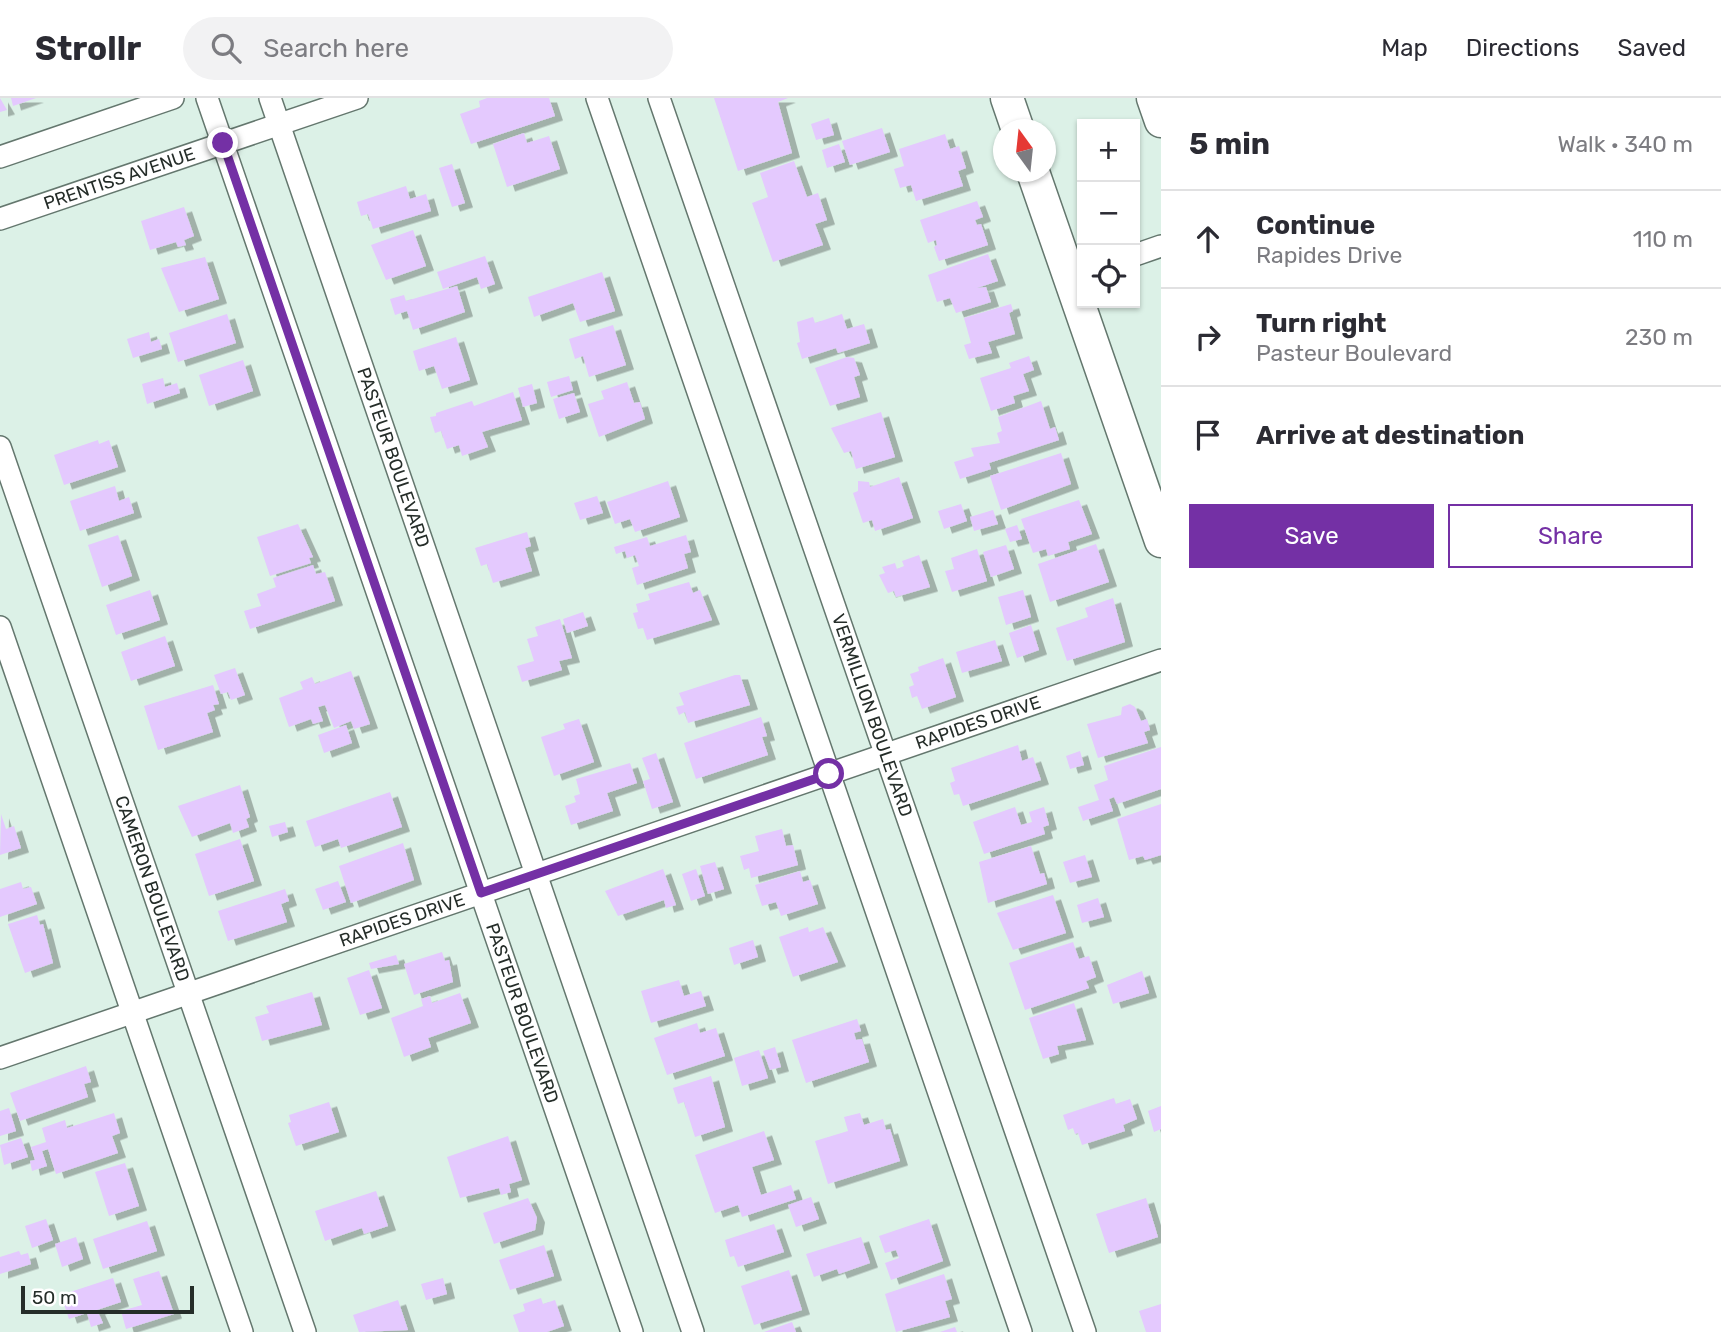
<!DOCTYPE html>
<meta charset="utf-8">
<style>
body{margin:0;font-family:Rubik,sans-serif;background:#f2f2f3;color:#2b2b33}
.controls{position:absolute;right:21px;top:21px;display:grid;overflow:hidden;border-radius:0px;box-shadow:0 2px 5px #0004}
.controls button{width:63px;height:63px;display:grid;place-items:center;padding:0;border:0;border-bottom:2px solid #e1e1e2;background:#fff;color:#2b2b33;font:35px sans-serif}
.compass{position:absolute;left:993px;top:21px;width:63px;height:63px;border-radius:50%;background:#fff;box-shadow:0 2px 5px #0004;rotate:345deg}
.scale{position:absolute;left:21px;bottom:18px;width:173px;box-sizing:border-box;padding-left:7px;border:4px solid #252d29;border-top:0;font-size:19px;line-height:24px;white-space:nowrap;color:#252d29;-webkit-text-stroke:5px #fff;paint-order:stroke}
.stop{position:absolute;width:21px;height:21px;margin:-16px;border:5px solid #7430a5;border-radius:50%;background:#fff}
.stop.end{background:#7430a5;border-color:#fff;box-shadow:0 2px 7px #0008}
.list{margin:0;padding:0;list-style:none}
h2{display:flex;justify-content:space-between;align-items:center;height:91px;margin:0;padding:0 28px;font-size:30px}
h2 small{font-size:23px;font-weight:400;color:#7c7c81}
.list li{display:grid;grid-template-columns:46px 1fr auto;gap:21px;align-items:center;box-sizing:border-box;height:98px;padding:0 28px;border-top:2px solid #e1e1e2}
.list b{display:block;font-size:26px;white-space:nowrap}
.list p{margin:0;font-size:23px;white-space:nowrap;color:#7c7c81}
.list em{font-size:23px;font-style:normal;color:#7c7c81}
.actions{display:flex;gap:14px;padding:21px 28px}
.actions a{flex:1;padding:16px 0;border:2px solid #7430a5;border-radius:0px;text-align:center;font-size:24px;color:#7430a5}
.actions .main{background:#7430a5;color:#fff}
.icon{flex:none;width:38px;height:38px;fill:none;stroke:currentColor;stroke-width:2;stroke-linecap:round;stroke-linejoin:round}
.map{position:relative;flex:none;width:1161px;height:1234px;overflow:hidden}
header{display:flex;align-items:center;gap:42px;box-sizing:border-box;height:98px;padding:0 35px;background:#fff;border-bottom:2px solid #e1e1e2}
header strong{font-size:33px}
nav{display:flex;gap:38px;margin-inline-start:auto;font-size:24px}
.search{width:490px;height:63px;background:#f2f2f3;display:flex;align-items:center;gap:18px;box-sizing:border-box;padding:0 24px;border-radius:38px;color:#7c7c81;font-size:26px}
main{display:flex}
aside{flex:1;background:#fff}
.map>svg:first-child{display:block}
.building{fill:#e4c9fe;filter:url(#shadow)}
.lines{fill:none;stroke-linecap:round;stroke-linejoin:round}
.street-casing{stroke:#64776e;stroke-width:24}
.secondary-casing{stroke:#64776e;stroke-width:35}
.street{stroke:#fff;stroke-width:21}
.secondary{stroke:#fff;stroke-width:32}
.route{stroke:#7430a5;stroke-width:9}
.labels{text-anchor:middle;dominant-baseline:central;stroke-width:5;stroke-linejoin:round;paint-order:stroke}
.street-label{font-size:18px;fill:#252d29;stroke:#fff}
</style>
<header>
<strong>Strollr</strong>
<div class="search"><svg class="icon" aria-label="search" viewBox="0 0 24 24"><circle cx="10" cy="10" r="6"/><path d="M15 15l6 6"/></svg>Search here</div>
<nav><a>Map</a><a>Directions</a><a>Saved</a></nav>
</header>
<main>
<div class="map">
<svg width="1161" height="1234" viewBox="0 0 1161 1234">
<defs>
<filter id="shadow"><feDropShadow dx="8" dy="4.5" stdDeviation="0" flood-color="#0004"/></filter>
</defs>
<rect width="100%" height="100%" fill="#dcf1e7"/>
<!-- building -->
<g class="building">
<polygon points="0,0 7,12 0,14"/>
<polygon points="11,0 36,0 13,8"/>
<polygon points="487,0 549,0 555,18 471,46 460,16 480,9 479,3"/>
<polygon points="714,0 788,0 778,4 792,55 738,73"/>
<polygon points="829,20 834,37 816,42 811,26"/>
<polygon points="882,30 890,54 850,67 842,43"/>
<polygon points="524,35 527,45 549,38 560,71 507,89 493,46"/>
<polygon points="945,36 950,51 959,48 966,70 958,73 963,88 916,103 911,87 900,90 894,71 904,68 899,51"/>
<polygon points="839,46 845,64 827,70 822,52"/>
<polygon points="794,63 807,99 818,95 827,122 815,126 823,147 773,164 752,105 768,99 760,75"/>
<polygon points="452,66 465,105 452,109 439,70"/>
<polygon points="406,88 410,101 426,96 431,113 373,131 368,116 361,118 357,104"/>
<polygon points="977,103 983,119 975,122 977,127 981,126 988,147 939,163 934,149 937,147 936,142 928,145 920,122"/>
<polygon points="184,109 194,138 184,142 186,147 178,149 176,144 150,152 141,123"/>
<polygon points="413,132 426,168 386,182 371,147"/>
<polygon points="988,156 998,183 977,190 986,189 991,204 956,215 950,200 937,204 928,177"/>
<polygon points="485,158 495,186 481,191 477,179 443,191 437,174"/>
<polygon points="205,159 219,201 179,214 161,170"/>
<polygon points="602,174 615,213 580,224 573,205 534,219 528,199"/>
<polygon points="457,188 465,214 413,232 407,213 395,217 390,201 404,197 406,203"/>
<polygon points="1011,206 1013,213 1009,215 1015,236 988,244 992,255 969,261 964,247 971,245 964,220"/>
<polygon points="227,216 236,245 178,264 169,235"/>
<polygon points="842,216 847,231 864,226 870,245 838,255 836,250 802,261 797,245 800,244 797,224 813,219 815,225"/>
<polygon points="613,227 626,267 589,279 583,258 575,261 569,241"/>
<polygon points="149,234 151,244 159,241 162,251 133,260 127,241"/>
<polygon points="456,239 470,282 442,291 434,268 419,273 413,253"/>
<polygon points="1029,258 1034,272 1023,276 1029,293 1013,298 1015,305 991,313 980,280 1011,270 1009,265"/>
<polygon points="847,259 854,260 860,277 854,279 860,299 830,308 815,270"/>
<polygon points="243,262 253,293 209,308 199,277"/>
<polygon points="569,278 573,292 551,299 547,284"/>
<polygon points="163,280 165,289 177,285 180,295 147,306 142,286"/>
<polygon points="627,284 634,305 640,304 645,321 599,339 588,306 604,301 601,293"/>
<polygon points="532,286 537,305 523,309 518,290"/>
<polygon points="513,294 522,322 482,334 488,349 462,358 459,347 447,351 441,333 435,335 430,319 436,318 436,315 472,303 474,308"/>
<polygon points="574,295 580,314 559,321 553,301"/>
<polygon points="1041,303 1050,331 1055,329 1059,342 989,365 991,371 960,381 954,364 974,358 971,350 1000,345 997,335 1002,333 998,319"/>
<polygon points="881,314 895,359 856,371 851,353 844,355 831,330"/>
<polygon points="98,342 99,346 109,342 118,369 64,387 54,357"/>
<polygon points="1061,355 1071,386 1001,412 990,378"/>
<polygon points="899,379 913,420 875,433 872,422 863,425 853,395 858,393 858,383 869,384 870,389"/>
<polygon points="668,383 680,419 635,434 630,421 615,426 607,404"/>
<polygon points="115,388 119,403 129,399 134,415 80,433 70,403"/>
<polygon points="597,398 603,415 580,422 574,405"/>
<polygon points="1079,402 1092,436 1068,444 1070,451 1048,458 1046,451 1033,455 1021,421"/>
<polygon points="961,406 967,423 944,431 938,413"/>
<polygon points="993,412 998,426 974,433 970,419"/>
<polygon points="298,426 313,459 309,460 311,465 270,478 257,439"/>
<polygon points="1017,427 1022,441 1010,444 1005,431"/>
<polygon points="527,434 531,448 525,450 532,473 493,485 487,466 481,468 475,450"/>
<polygon points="118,437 132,478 102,489 88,447"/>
<polygon points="686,437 691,454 684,456 688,470 637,487 632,470 639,468 635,457 627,460 625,453 616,456 614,449 647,439 650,448"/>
<polygon points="1096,446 1109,484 1050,504 1038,466"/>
<polygon points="1006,447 1014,471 991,479 983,454"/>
<polygon points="977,451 987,483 952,494 945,473 954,471 951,460"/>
<polygon points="919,457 930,489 896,499 894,493 888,495 879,477 885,475 882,469 895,465 897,471 904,468 902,463"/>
<polygon points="313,467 316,476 325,474 335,503 250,531 244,513 261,508 257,496 276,489 273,480"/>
<polygon points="689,484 693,495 700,492 712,522 647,542 643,530 638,531 633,515 638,514 636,506 650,502 648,496"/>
<polygon points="150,492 160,522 116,537 106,507"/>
<polygon points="1023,492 1031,519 1006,527 998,499"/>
<polygon points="1113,500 1125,544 1067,563 1056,530 1088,519 1085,510"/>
<polygon points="583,514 588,528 567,535 563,521"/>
<polygon points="560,521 572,560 559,563 562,572 522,584 517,568 534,563 527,541 538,538 535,529"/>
<polygon points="1031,527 1039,552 1017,560 1009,535"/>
<polygon points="165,538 175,568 131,583 121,554"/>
<polygon points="995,542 1002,563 962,575 956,554"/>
<polygon points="943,560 956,599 922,611 917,598 912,600 909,589 914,587 910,576 919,573 918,569"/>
<polygon points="235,570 245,597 231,602 228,594 221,596 214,577"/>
<polygon points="351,573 370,626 354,631 351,623 334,630 325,607 318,609 323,623 313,626 311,621 289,629 279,600 303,591 300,584 312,579 315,586"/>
<polygon points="735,577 740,577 750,607 688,625 685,614 679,617 676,609 684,607 679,595"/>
<polygon points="213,587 219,606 213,607 215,612 207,615 213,634 158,652 144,608"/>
<polygon points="1130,606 1135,609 1141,623 1147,621 1150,632 1144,634 1148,645 1098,660 1087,626 1121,617 1122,609"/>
<polygon points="761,619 767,638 762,639 768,657 696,681 684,645"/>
<polygon points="579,621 594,664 554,678 541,639 565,631 563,626"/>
<polygon points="346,627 352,645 324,655 318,637"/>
<polygon points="1018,647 1022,663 1033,659 1041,682 963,708 959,696 954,697 950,685 955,683 951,670"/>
<polygon points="1161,649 1161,691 1117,706 1114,699 1109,701 1113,713 1083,723 1078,709 1099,702 1094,687 1108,682 1104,668"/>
<polygon points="1080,653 1084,667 1070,671 1066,658"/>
<polygon points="656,655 673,704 652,711 643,683 650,681 642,660"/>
<polygon points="630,665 637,685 607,695 613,713 571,727 565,708 576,704 574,698 580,696 576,681"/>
<polygon points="240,687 250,719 246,721 249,729 233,735 230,725 192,739 178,708"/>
<polygon points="390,694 402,729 341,750 338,741 315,749 306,723"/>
<polygon points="1161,706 1161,757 1145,762 1143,758 1129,762 1117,721"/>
<polygon points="1015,709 1021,727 1032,724 1029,714 1044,709 1049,727 1043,729 1045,736 984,756 973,724"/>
<polygon points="1,716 6,731 14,728 21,750 0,757"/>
<polygon points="285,724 288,734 272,739 269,728"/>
<polygon points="782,731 786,748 793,747 798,767 751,780 749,770 744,772 740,758 759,753 755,738"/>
<polygon points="240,741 254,783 209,798 195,756"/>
<polygon points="403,745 414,782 351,805 339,768"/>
<polygon points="1031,748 1040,776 1044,775 1047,786 988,805 979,764"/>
<polygon points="1085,757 1092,779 1070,785 1063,764"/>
<polygon points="715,764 724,791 708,796 700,768"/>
<polygon points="663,771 676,807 666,810 664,802 618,818 605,793"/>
<polygon points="696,771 705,798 691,803 682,776"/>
<polygon points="800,773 803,784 810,782 818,806 781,818 776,804 762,808 755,787"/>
<polygon points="338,783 346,804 323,812 315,791"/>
<polygon points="21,784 23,791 31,789 37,806 0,819 0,791"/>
<polygon points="285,791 289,803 281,806 287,824 228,843 218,813"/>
<polygon points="1053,797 1066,835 1013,852 997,815"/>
<polygon points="1098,800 1104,819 1082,825 1077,807"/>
<polygon points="37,817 40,827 43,826 53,865 25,875 8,826"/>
<polygon points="808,829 809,834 823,829 838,864 793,879 779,839"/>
<polygon points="753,842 758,859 734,867 729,850"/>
<polygon points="1073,844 1079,861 1089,858 1096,879 1086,883 1089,890 1025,912 1009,865"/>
<polygon points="442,854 445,863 449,862 453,884 414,897 404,866"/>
<polygon points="396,857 399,866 371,871 369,865"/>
<polygon points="369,872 382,910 360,917 347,880"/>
<polygon points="1142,873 1149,895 1113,906 1107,887"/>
<polygon points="679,882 684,898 701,893 706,908 651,925 641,893"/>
<polygon points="312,894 322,927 262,943 255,919 269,915 266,908"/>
<polygon points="460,895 471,925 428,940 431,949 404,959 391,920 423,908 421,901 430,898 432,905"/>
<polygon points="1074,905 1086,942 1057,948 1059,956 1043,961 1029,920"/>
<polygon points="857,921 861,933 854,935 856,942 862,941 869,964 806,985 792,942"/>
<polygon points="697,925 700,935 716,930 725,958 667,977 654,940"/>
<polygon points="775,949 781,969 770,972 763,953"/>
<polygon points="759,952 768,980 742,988 734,960"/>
<polygon points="86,968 91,984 84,986 88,999 20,1023 10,995"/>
<polygon points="711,978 725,1029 695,1039 684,1004 678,1006 673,990"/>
<polygon points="1114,1000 1116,1006 1130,1001 1137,1021 1123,1027 1125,1033 1082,1047 1078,1035 1075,1036 1073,1030 1068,1032 1063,1017"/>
<polygon points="329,1004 339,1034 296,1048 288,1025 291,1024 289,1017"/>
<polygon points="1161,1008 1161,1031 1154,1034 1148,1013"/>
<polygon points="9,1010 16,1033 0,1038 0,1013"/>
<polygon points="114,1015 120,1035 112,1038 118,1055 56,1076 48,1051 42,1053 47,1068 32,1073 30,1063 35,1062 31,1049 46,1044 42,1030 65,1022 67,1030"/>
<polygon points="860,1015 864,1027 883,1021 886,1032 890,1031 900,1063 828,1086 815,1043 848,1033 844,1019"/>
<polygon points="764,1033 774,1062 752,1069 761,1097 791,1087 796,1101 742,1119 738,1107 715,1115 695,1057"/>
<polygon points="508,1038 522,1082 509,1086 511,1094 501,1097 499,1090 460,1100 447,1059"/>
<polygon points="21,1040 28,1059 4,1067 0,1047"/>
<polygon points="125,1065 139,1108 109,1118 95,1074"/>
<polygon points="376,1093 388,1128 364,1136 362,1130 325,1143 315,1113"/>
<polygon points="811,1099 819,1121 796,1129 788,1107"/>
<polygon points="528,1100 537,1120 535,1132 494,1146 483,1115"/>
<polygon points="1146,1100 1158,1139 1109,1155 1096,1116"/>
<polygon points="46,1121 53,1142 32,1150 25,1128"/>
<polygon points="929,1121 943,1163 891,1182 885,1165 899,1160 896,1152 885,1155 879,1138"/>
<polygon points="147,1123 157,1153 103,1171 93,1141"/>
<polygon points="774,1126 784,1154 738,1169 734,1158 730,1159 725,1142"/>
<polygon points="76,1139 83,1161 62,1169 55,1146"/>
<polygon points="861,1139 870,1165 839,1176 837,1171 814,1179 806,1156"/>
<polygon points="544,1147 554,1178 510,1192 499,1162"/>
<polygon points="19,1153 21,1157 28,1155 31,1166 0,1176 0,1159"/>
<polygon points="789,1172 802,1212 754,1227 741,1188"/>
<polygon points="159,1173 174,1216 126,1231 121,1213 142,1207 133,1181"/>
<polygon points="944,1176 952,1201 945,1203 950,1219 896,1234 885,1196"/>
<polygon points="113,1180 121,1204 97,1212 103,1225 91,1229 87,1215 69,1221 61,1197"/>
<polygon points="443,1180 447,1196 426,1202 421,1186"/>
<polygon points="541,1200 543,1206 555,1202 564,1228 547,1234 519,1234 513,1217 525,1213 523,1206"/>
<polygon points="398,1202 408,1232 359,1234 353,1217"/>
<polygon points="1161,1206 1161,1234 1146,1234 1139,1213"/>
<polygon points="792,1224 796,1234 764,1234"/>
<polygon points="955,1229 957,1234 940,1234"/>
</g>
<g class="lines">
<!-- street casing -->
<g class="street-casing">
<g id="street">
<path id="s1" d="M207 0 632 1234"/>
<path id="s2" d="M270 0 693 1234"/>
<polyline points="597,0 1021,1234"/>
<path id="s3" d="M659 0 1085 1234"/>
<polyline points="0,59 173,0"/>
<path id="s4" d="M0 121 357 0"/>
<polyline points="1135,157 1161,148"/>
<path id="s5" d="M0 349 305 1234"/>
<polyline points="0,529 242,1234"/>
<path id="s6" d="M0 960 1161 562"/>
</g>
</g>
<!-- secondary casing -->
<g class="secondary-casing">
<g id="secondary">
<polyline points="1007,0 1018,32"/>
<polyline points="1153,0 1161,23"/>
<polyline points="1033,74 1161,443"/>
</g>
</g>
<!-- street -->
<use href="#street" class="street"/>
<!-- secondary -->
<use href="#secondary" class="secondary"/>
</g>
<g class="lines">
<!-- route -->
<polyline class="route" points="223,45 481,795 829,676"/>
</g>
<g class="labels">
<!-- street labels -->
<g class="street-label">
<text stroke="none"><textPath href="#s4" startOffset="126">PRENTISS AVENUE</textPath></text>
<text stroke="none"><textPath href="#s2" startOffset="380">PASTEUR BOULEVARD</textPath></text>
<text stroke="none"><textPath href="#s3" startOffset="653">VERMILLION BOULEVARD</textPath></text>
<text stroke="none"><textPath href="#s6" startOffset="1034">RAPIDES DRIVE</textPath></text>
<text stroke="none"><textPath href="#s5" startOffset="467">CAMERON BOULEVARD</textPath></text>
<text stroke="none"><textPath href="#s6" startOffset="425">RAPIDES DRIVE</textPath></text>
<text stroke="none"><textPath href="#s1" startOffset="968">PASTEUR BOULEVARD</textPath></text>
</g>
</g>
</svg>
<div class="controls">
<button>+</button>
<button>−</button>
<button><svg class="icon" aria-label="locate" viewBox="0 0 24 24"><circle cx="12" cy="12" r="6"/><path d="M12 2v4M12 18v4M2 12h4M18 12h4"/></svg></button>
</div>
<svg class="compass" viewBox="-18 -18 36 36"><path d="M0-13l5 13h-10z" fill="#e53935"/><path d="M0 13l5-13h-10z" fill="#7c7c81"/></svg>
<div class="scale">50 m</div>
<div class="stop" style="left:829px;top:676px"></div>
<div class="stop end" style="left:223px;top:45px"></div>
</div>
<aside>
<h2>5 min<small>Walk · 340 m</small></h2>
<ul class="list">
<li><svg class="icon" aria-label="ahead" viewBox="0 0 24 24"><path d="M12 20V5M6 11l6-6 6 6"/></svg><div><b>Continue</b><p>Rapides Drive</p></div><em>110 m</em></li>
<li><svg class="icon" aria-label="right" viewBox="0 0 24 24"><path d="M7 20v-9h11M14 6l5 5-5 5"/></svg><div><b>Turn right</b><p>Pasteur Boulevard</p></div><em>230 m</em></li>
<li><svg class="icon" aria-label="arrive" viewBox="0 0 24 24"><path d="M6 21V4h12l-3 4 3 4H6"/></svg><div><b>Arrive at destination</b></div></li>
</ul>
<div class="actions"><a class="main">Save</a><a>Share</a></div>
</aside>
</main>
